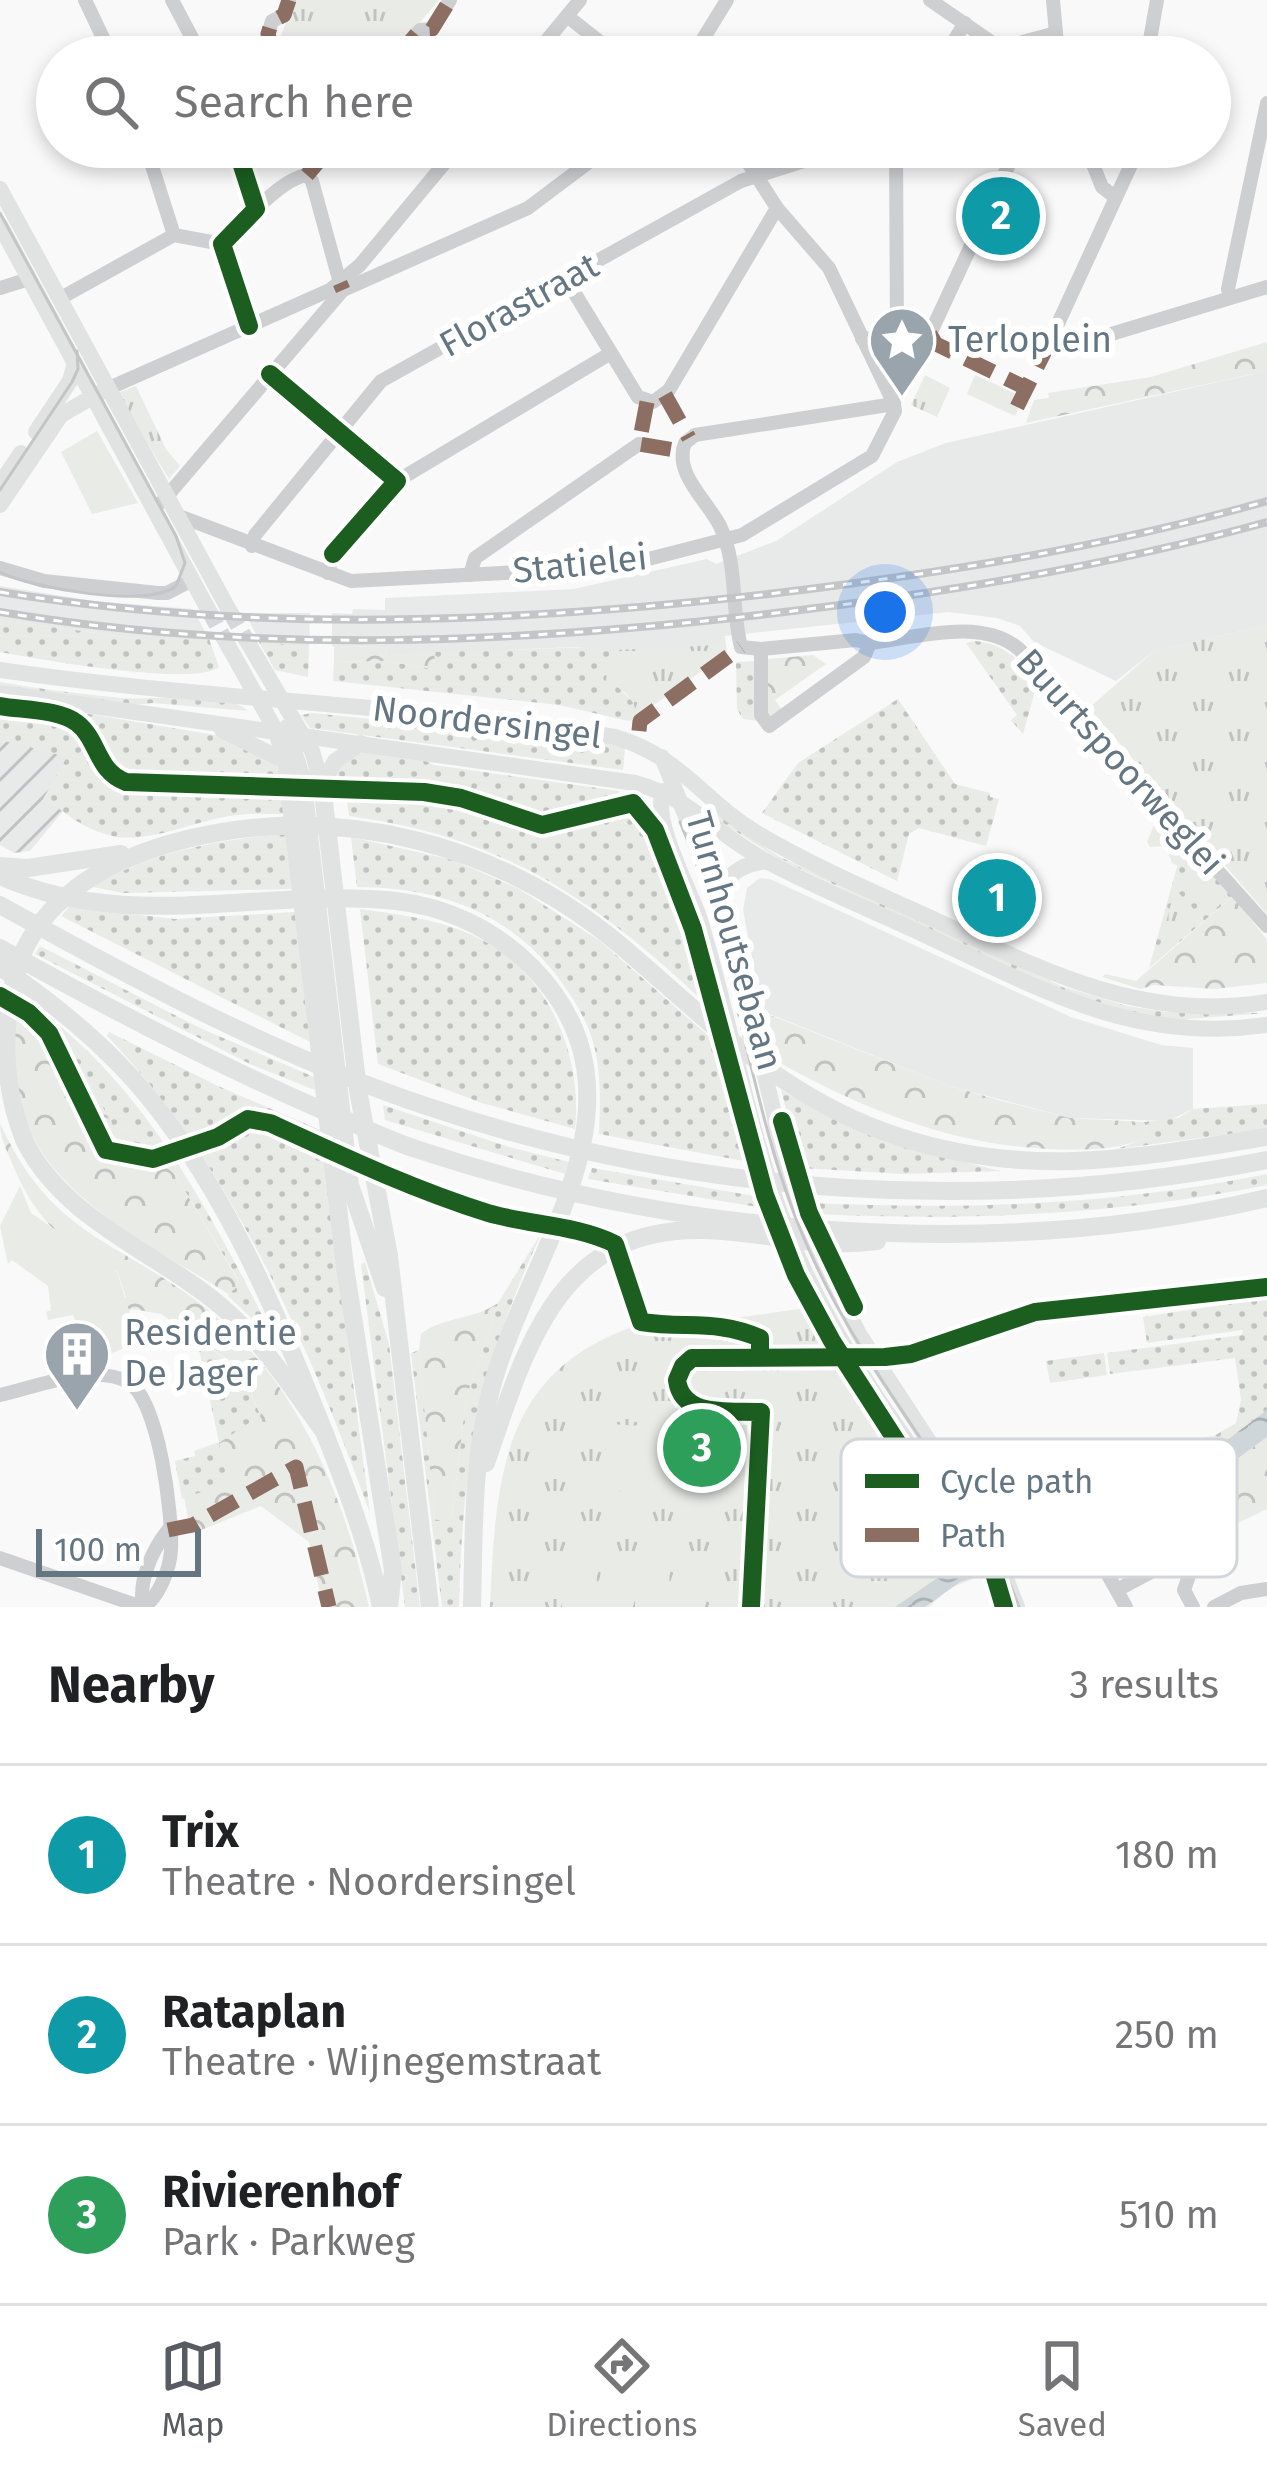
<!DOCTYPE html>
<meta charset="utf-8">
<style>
body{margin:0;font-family:"Fira Sans",sans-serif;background:#f6f6f6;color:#202124}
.scale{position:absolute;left:36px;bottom:30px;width:165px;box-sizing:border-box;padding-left:12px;border:6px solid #657683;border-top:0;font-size:33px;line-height:42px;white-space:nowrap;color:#657683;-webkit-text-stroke:9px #fff;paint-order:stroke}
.you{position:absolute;left:885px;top:612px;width:42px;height:42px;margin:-30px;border:9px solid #fff;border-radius:50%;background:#1a73e8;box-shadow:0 0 0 18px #1a73e833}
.badge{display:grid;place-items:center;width:78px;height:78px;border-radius:50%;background:#565c61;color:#fff;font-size:39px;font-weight:700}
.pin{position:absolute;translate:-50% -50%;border:6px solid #fff;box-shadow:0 3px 12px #0006}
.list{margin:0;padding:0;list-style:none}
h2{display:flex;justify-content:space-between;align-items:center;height:156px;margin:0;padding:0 48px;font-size:51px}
h2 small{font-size:39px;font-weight:400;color:#757577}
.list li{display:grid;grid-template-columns:78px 1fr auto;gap:36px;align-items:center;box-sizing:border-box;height:180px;padding:0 48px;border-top:3px solid #e0e0e0}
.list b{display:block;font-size:45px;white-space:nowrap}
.list p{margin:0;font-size:39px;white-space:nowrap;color:#757577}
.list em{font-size:39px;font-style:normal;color:#757577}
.icon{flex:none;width:66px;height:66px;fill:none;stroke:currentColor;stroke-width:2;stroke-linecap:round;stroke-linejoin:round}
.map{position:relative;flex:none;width:1267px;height:1607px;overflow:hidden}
.search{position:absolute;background:#fff;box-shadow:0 6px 18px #0003;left:36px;right:36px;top:36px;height:132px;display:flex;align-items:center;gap:30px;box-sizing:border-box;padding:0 42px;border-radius:66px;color:#757577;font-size:45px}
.sheet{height:696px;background:#fff}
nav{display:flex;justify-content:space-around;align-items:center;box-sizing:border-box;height:168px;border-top:3px solid #e0e0e0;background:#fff;font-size:33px;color:#757577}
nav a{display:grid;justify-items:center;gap:6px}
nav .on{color:#565c61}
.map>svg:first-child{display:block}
.built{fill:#e8e9e9}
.industrial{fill:url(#industrial-furrows)}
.grass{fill:url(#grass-dots)}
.forest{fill:url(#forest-crowns)}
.park{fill:url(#park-tufts)}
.garden{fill:#e8ebe6}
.water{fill:url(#water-waves)}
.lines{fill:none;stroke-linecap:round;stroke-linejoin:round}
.major-tunnel{stroke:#d4d8dc;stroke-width:16;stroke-dasharray:16 8;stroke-linecap:butt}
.minor{stroke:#cecfd0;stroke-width:14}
.major{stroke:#e1e2e2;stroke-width:16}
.highway{stroke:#e1e2e2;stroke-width:18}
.tram{stroke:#c3c5c6;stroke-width:3}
.rail-casing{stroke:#c3c5c6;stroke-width:8}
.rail{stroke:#fff;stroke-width:3;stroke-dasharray:9;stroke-linecap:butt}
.quiet{stroke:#8d6e63;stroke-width:15;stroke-dasharray:30 15;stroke-linecap:butt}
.cycleway-casing{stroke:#fff;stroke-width:26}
.cycleway{stroke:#1b5e20;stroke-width:18}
.labels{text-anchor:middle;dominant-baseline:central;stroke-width:12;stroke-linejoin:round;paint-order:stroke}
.street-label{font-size:36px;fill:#657683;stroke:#fff}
.poi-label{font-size:36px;fill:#657683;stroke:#fff;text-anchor:start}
.key{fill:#fff;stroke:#d1d6da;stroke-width:3}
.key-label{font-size:33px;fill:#657683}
</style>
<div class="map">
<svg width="1267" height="1607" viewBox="0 0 1267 1607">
<defs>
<pattern id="industrial-furrows" width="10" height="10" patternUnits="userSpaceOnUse" patternTransform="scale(3)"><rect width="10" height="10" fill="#e8e9e9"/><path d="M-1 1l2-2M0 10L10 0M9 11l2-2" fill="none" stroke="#c0c1c2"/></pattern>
<pattern id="grass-dots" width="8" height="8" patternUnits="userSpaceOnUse" patternTransform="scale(3)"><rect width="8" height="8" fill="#e8ebe6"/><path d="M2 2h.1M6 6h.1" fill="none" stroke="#c0c3c0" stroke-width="1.8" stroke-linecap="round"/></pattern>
<pattern id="forest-crowns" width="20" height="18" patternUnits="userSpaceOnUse" patternTransform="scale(3)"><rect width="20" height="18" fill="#e8ebe6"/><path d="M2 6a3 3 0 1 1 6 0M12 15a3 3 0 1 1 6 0" fill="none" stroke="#c0c3c0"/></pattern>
<pattern id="park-tufts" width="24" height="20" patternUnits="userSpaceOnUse" patternTransform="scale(3)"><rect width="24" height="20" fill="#e8ebe6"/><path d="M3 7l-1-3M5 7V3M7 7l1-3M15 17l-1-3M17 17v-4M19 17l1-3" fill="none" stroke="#c0c3c0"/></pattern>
<pattern id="water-waves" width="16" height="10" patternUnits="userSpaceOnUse" patternTransform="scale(3)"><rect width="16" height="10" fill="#ced6d9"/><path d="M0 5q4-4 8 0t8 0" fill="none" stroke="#abb2b5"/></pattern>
</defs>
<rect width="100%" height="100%" fill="#f9f9f9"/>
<!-- built -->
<g class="built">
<polygon points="1267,371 1267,625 1154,651 1116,681 1034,642 1020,626 997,618 949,612 725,636 718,645 625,651 575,647 387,655 386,647 332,646 332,613 352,614 353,609 385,610 385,598 574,589 707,559 716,564 776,541 897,462 946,443"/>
<polygon points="0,586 93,601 193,609 209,639 141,639 0,620"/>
<polygon points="245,613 310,613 309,646 303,646 303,659 269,659"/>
<polygon points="760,878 770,879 1071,1017 1161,1045 1193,1048 1193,1109 1168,1121 1070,1118 950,1086 762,1011 743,910 747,888"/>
</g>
<!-- industrial -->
<polygon class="industrial" points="0,732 71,744 64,810 30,851 14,853 0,845"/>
<!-- grass -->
<g class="grass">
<path d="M0 620 141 639H209L219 667C195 687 37 659 0 652Z"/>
<path d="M975 641C1008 644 1023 665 1043 688L1042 692 1035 691 1023 734 1011 720 1017 715 966 643Z"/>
<polygon points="259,642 309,646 308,677 275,670"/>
<polygon points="593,647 617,650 608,661 616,685 635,704 637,717 629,721 559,705 333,681 334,662 384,661 428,668 435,660 434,652"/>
<polygon points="754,661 754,711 759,721 743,719 737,709 736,662"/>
<path d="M0 682C40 689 81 694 121 698 155 701 223 688 248 711L152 703 134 705 0 685Z"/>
<polygon points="898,699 955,784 990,793 990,797 999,799 986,846 919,828 909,834 897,881 762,813 798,763"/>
<polygon points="47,707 227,737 276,764 282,785 126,778 111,768 79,720 47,711"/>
<path d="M0 710 45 716 76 727 102 770 119 785 282 791 285 814C269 814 253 813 237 815 197 819 148 846 108 835 77 826 69 813 43 799L67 757 0 740Z"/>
<polygon points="312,713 607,743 625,748 623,770 310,728 301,715"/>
<path d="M357 750 420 758 434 765 619 791V809L637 812 661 854 711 1009C599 902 506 837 349 816L344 778 330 777Z"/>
<polygon points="717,814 778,856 1061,986 1127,1006 1166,1012 1267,1013 1175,1020 1143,1017 1060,990 777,858 717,819"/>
<polygon points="1175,831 1233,896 1149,968 1180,856"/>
<path d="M287 834 292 889 123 893 93 887C152 851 218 840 287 834Z"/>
<path d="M351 837 453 860 519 889 600 941 720 1046 749 1162 599 1134C600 1109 601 1084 597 1060 594 1037 582 1012 569 993 520 917 445 887 357 887Z"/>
<polygon points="69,907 175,919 295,912 310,1042 61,916"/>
<path d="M360 909C398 914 435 919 470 934 546 967 583 1051 575 1129L482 1103 378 1064Z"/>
<polygon points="40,946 200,1028 314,1077 315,1090 252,1065 35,954"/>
<path d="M18 995C143 1077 209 1211 275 1340L228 1296 238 1279 176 1176 147 1148 141 1134 113 1125 89 1084 14 1014Z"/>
<path d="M109 1032 218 1086 320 1130 370 1513C308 1344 233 1167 107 1036Z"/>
<path d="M781 1090C851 1130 922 1152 1001 1171L903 1174 801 1168Z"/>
<polygon points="1267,1104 1267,1129 1117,1149 1141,1140 1146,1130 1144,1122 1178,1118 1193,1109"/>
<polygon points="383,1105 509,1147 569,1162 565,1174 385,1120"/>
<polygon points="592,1168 760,1197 764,1208 588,1179"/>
<path d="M1267 1174V1185C1118 1215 968 1221 816 1214L813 1203C966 1210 1116 1205 1267 1174Z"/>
<path d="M543 1230C481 1363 462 1460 459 1607H442L411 1353 419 1350 435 1520 452 1518 466 1398 498 1303Z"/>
<polygon points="365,1262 389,1344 420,1607 405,1607 361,1264"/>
<polygon points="1267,1298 1267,1410 1157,1492 1080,1528 1011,1549 1003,1528 1087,1497 1114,1451 1214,1436 1236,1423 1241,1400 1235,1358 1110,1374 1107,1353 1242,1335 1243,1330 1147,1343 1143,1317"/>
<polygon points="197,1340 237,1366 261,1416 229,1485 182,1499 175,1461 195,1456 194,1451 219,1442"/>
<polygon points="1104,1353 1107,1375 1050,1383 1046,1361"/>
</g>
<!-- forest -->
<g class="forest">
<polygon points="1267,342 1267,371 1026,423 1034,400 1049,398 1048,393 1151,377"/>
<polygon points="334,646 386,647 387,655 434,652 435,660 428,668 384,661 334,662"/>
<polygon points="813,655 826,664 775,700 782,710 773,717 768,714 768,659"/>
<polygon points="1136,753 1192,823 1187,827 1188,861 1180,867 1172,863 1166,846 1150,847 1147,842 1159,813 1132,766"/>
<polygon points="1233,896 1267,940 1267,983 1215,989 1154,985 1141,989 1102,977 1105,974 1136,981"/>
<path d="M762 1012 950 1086 1002 1101 1070 1118 1144 1122 1146 1130 1141 1140C1110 1151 1080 1150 1048 1149 947 1144 860 1108 773 1059Z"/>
<path d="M14 1014 89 1084 113 1125 141 1134 147 1148 176 1176 238 1280 236 1288 228 1294C150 1243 32 1192 17 1088 13 1064 15 1038 14 1014Z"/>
<path d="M0 1123C52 1238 118 1239 206 1308 298 1382 344 1495 369 1607H323L309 1542 261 1506 191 1534 184 1497 228 1485 219 1443 261 1415 237 1366 161 1314 133 1309 95 1321 92 1308 126 1297 117 1271C67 1251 35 1217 14 1168 8 1152 0 1140 0 1123Z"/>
<path d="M498 1303 466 1398 452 1518 435 1521 419 1350 421 1334C441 1317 474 1320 498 1303Z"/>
<polygon points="1267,1437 1267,1509 1193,1545 1172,1507"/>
</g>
<!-- park -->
<g class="park">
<polygon points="294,0 439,0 391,57 286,57 281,36"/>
<polygon points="925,375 950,388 937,417 911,405"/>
<polygon points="136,386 166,449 180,466 169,479 119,396 120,392"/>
<polygon points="1267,625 1267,914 1089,708 1154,651"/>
<path d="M725 636 727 653 637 717C635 698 623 688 606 682L608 661 617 650 718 645Z"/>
<polygon points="1175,889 1203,919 1156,960"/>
<path d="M805 1308 880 1428 983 1560 988 1573 948 1589 929 1607H490C496 1463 505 1355 668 1317 689 1312 711 1319 732 1318 757 1316 781 1311 805 1308Z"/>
</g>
<!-- garden -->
<g class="garden">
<polygon points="975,375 1023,397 1015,416 967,394"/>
<polygon points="97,431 138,503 92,514 61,452"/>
<polygon points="1199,868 1226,899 1210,914 1182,883"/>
<polygon points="20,1186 31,1213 117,1272 139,1342 92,1361 73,1315 48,1320 46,1312 51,1310 48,1286 12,1260 8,1264 0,1226"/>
<polygon points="609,1424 642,1426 638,1492 605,1490"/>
<polygon points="645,1426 678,1428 675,1494 642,1493"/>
<polygon points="681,1428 715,1430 711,1496 678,1495"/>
<polygon points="564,1560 598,1561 595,1607 562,1607"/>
<polygon points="601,1561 634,1563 632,1607 599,1607"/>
<polygon points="637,1564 670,1565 668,1607 635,1607"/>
<polygon points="674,1565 707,1567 705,1607 671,1607"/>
</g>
<!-- water -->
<g class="water">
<polygon points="1267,1410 1267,1437 1172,1507 1105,1543 1016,1563 1011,1549 1080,1528 1156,1493"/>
<polygon points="983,1560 988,1573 960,1582 925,1607 895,1607 946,1572"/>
</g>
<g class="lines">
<!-- major-tunnel -->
<g class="major-tunnel">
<polyline points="209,611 225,640"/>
<polyline points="230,612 247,641"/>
</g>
<!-- minor -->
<g class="minor">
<polyline points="85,0 112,57"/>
<polyline points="172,0 202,57"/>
<polyline points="930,0 1000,48"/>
<polyline points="1053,0 1056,33"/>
<polyline points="567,16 619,57"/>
<polyline points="1000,48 1056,33 1058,57"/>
<polyline points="227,57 240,54 245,57"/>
<polyline points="274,57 268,34 272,21 284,15 289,0"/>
<polyline points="397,57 420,30 432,29 450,0"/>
<polyline points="533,57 580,0"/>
<polyline points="692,57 727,0"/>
<polyline points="944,57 965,23"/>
<polyline points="1147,57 1157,0"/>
<polyline points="146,147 174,235"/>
<polyline points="236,147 256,209"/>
<polyline points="738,147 777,208 829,268 894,404"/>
<polyline points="896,147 897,336"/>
<polyline points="1086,147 1102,187 1115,197"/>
<polyline points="1133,147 1130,167 1050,341 1065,348 1267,287"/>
<polyline points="307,175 312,181 340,283"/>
<path d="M222 244C241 225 281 178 307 175L331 147"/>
<polyline points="222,244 249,326"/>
<polyline points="566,279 638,397 653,402 669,390 777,208"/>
<polyline points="0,288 29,279"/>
<polyline points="1230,298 1228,289 1267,103"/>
<polyline points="59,299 174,235 222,244"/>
<polyline points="862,339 930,334 1017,147"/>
<polyline points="270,374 397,481"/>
<polyline points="107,389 330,290 360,265 458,147"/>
<path d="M894 404 695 435 685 443C673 473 707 500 720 526 738 564 731 608 741 647L761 649 856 640 870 643C915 638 983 616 1020 650L1267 926"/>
<polyline points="162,502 343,290 528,208 609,147"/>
<polyline points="179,516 351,581 617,567 742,535 872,456 895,411 894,404"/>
<polyline points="252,546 255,535 381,381 741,181 848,147"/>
<polyline points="0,568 44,581 158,593 167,593 192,580"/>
<polyline points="328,573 333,554 397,481 611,353"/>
<polyline points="470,575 475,558 639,444"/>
<polyline points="761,649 761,715 769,726 864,657 870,643"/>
<path d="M0 1395C36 1387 93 1363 128 1382 159 1399 173 1516 171 1550 170 1569 159 1596 144 1607"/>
<polyline points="0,1558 142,1607"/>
<polyline points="1117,1590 1181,1556"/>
<path d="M143 1607C138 1582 152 1550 168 1530"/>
<polyline points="751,1607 758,1450"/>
<polyline points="1126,1607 1103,1566 1168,1532 1190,1573 1184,1590 1193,1607"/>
<polyline points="1214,1607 1241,1593 1267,1589"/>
</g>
<!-- major -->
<g class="major">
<polyline points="0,189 230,612"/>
<polyline points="0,225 209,611"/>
<polyline points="36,432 70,381 74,366"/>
<polyline points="0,484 21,453"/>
<polyline points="0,505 61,415 101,392"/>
<polyline points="225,640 276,731 287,771"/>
<polyline points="247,641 312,751 322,785"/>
<path d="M0 670C204 700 411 704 615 737 682 757 702 800 757 833 811 865 871 891 929 917 1038 968 1142 1023 1267 1002"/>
<path d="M0 693 635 783C691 798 718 836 768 862 819 889 874 911 927 936 1042 990 1135 1044 1267 1025"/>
<polyline points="287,727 302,776"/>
<polyline points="222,730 285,761"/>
<polyline points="662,757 726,916 774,1113 780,1151 810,1236 859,1334 988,1532 1017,1607"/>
<polyline points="322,784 335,761 361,743"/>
<path d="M664 791C650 818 690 889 700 920 732 1025 748 1134 789 1236 834 1346 908 1444 978 1539L991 1546"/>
<path d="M724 903C722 875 739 865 766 861"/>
</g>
<!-- highway -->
<g class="highway">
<polyline points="287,771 345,1267 393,1570 389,1607"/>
<polyline points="302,776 350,1185 385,1288"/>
<polyline points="322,785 358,1090 389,1256 430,1607"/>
<polyline points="0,866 28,868 121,854"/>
<path d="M0 876C128 934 262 887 396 901 448 907 495 930 532 967 662 1100 527 1252 491 1390 472 1461 474 1534 472 1607"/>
<path d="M0 905C137 981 277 1056 426 1106 696 1197 987 1215 1267 1160"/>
<path d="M0 948C106 1007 213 1063 324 1111 355 1123 385 1139 416 1149 679 1237 996 1262 1267 1198"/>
<path d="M0 967C48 999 94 1036 133 1079 219 1176 274 1305 321 1424 345 1484 368 1544 381 1607"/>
<path d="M325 1433C293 1390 264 1343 223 1308 158 1252 66 1222 25 1142 0 1081 0 1009 25 948 56 886 123 855 187 839 340 802 500 844 620 945 711 1022 782 1099 900 1137 1029 1179 1137 1158 1267 1137"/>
<path d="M486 1463C526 1347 558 1227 703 1230 766 1231 810 1250 877 1241"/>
</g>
<!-- tram -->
<g class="tram">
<path d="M0 213 176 536 185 563 176 586C147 609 33 588 0 572"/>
<polyline points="0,490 72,382 78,369 77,351"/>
<path d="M680 822C740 961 748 1115 810 1252 845 1331 896 1401 943 1472 972 1517 1001 1557 1019 1607"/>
</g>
<!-- rail casing -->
<g class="rail-casing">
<g id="rail">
<path d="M0 592C257 634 519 623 777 593 943 573 1107 547 1267 501"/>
<path d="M0 612C251 654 507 644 759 615 931 595 1100 568 1267 522"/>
</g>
</g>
<!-- rail -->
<use href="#rail" class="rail"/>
<!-- quiet -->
<g class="quiet">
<polyline points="227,57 240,54 245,57"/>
<polyline points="274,57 268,34 272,21 284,15 289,0"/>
<polyline points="397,57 420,30 432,29 450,0"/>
<polyline points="307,175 331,147"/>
<polyline points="340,283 343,290"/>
<polyline points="930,334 936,344 1026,388"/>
<polyline points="665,395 689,438"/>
<polyline points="647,402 639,444 681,451"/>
<polyline points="1017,407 1050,341"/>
<polyline points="639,731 640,721 741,647"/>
<polyline points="168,1530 193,1525 296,1467 329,1607"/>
</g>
<!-- cycleway casing -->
<g class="cycleway-casing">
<g id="cycleway">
<polyline points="236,147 256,209 222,244 249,326"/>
<polyline points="270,374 397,481 333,554"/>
<path d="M0 706C21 710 59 709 77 723 99 740 96 771 126 782L424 792 461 798 542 825 633 803 655 830 693 929 765 1195 796 1275 832 1341 899 1445 990 1560 1004 1607"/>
<path d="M0 996 29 1013 49 1033 106 1150 153 1159 218 1137 248 1119 270 1123C342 1156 412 1189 488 1213 529 1225 577 1225 615 1244L641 1322C688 1329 715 1319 760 1338V1357"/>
<polyline points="782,1121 809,1213 854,1307"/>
<path d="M751 1607 761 1412C731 1410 682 1419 677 1380L683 1366 692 1358 885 1357 911 1354 1035 1312 1267 1287"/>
</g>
</g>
<!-- cycleway -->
<use href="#cycleway" class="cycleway"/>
</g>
<!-- icons -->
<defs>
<g id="sight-pin" transform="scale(3.45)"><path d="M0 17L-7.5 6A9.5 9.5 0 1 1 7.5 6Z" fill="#99a4ac" stroke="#fff"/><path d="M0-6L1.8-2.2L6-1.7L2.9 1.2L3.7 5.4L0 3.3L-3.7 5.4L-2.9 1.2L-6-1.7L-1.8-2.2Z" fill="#fff"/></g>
<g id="building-pin" transform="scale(3.45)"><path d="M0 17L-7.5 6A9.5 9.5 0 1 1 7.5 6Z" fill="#99a4ac" stroke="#fff"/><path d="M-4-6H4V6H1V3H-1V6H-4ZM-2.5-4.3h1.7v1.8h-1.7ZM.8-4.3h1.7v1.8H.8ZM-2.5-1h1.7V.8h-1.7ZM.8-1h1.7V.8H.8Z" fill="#fff"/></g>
</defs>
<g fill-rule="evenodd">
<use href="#sight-pin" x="902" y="340"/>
<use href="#building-pin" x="77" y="1354"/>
</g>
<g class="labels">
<!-- street labels -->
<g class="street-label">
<text transform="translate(519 305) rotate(-29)">Florastraat</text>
<text transform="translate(580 564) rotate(-6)">Statielei</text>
<text transform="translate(487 722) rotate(7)">Noordersingel</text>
<text transform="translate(1120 762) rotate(48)">Buurtspoorweglei</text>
<text transform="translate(734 941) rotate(74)">Turnhoutsebaan</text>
</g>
<!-- poi labels -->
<g class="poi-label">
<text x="948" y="340">Terloplein</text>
<text x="124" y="1333">Residentie<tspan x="124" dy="41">De Jager</tspan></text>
</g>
</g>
<!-- legend -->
<rect x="841" y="1439" width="396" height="138" rx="18" class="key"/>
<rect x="865" y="1474" width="54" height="14" fill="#1b5e20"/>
<rect x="865" y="1528" width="54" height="14" fill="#8d6e63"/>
<g class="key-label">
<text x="940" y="1493">Cycle path</text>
<text x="940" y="1547">Path</text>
</g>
</svg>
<div class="scale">100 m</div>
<div class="you"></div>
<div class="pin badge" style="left:997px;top:898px;background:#0f9aa8">1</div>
<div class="pin badge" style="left:1001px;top:216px;background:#0f9aa8">2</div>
<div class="pin badge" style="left:702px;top:1448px;background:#2e9e5b">3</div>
<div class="search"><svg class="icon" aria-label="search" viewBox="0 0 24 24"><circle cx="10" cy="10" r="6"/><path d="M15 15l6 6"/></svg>Search here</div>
</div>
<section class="sheet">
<h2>Nearby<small>3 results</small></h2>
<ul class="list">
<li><span class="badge" style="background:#0f9aa8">1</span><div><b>Trix</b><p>Theatre · Noordersingel</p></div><em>180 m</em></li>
<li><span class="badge" style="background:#0f9aa8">2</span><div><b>Rataplan</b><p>Theatre · Wijnegemstraat</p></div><em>250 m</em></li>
<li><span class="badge" style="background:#2e9e5b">3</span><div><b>Rivierenhof</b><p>Park · Parkweg</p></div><em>510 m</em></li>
</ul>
</section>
<nav>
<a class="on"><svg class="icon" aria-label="map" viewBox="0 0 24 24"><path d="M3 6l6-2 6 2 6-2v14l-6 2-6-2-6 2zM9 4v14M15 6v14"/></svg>Map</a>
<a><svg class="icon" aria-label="directions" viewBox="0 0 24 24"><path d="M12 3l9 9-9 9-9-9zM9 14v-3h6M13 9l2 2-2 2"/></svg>Directions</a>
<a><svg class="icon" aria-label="saved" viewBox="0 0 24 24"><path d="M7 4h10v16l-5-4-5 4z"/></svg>Saved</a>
</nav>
